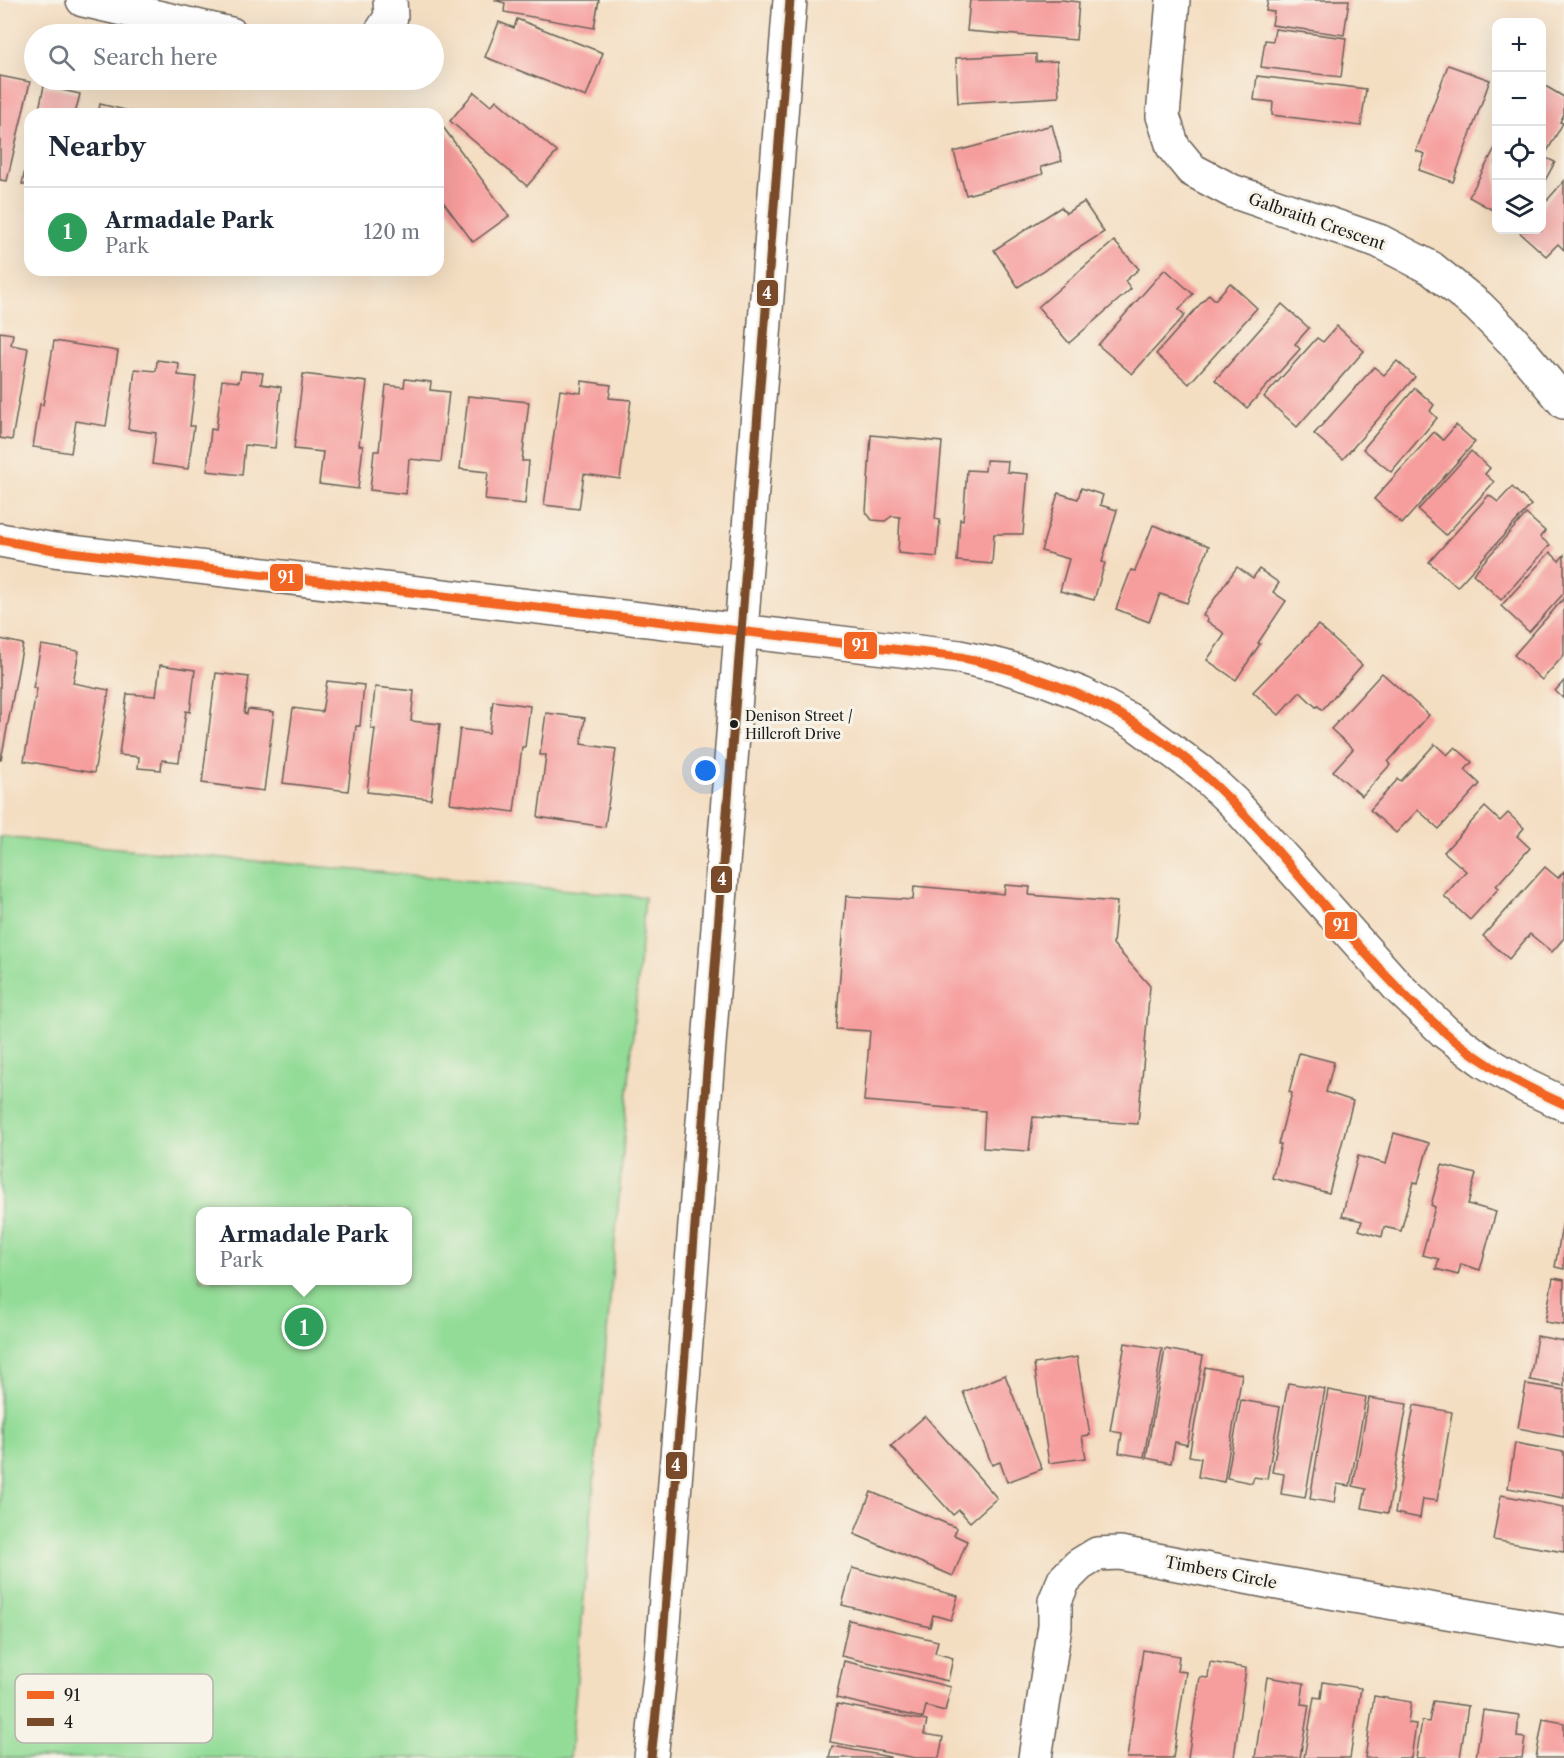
<!DOCTYPE html>
<meta charset="utf-8">
<style>
body{margin:0;font-family:"Libre Caslon Text",serif;background:#f6f6f7;color:#1f2937}
.controls{position:absolute;right:18px;top:18px;display:grid;overflow:hidden;border-radius:12px;box-shadow:0 6px 24px #0002}
.controls button{width:54px;height:54px;display:grid;place-items:center;padding:0;border:0;border-bottom:2px solid #e0e1e3;background:#fff;color:#1f2937;font:30px sans-serif}
.you{position:absolute;left:706px;top:771px;width:21px;height:21px;margin:-15px;border:4px solid #fff;border-radius:50%;background:#1a73e8;box-shadow:0 0 0 9px #1a73e833}
.badge{display:grid;place-items:center;width:39px;height:39px;border-radius:50%;background:#1a73e8;color:#fff;font-size:20px;font-weight:700}
.pin{position:absolute;translate:-50% -50%;border:3px solid #fff;box-shadow:0 2px 6px #0006}
.popup{position:absolute;left:196px;top:1207px;width:216px;height:78px;box-sizing:border-box;display:grid;place-content:center;border-radius:12px;background:#fff;filter:drop-shadow(0 2px 4px #0005);font-size:20px;white-space:nowrap;color:#747a83}
.popup b{font-size:22px;color:#1f2937}
.popup::after{content:'';position:absolute;left:50%;top:100%;margin-left:-12px;border:12px solid transparent;border-top-color:#fff}
.list{margin:0;padding:0;list-style:none}
h2{display:flex;justify-content:space-between;align-items:center;height:78px;margin:0;padding:0 24px;font-size:26px}
h2 small{font-size:20px;font-weight:400;color:#747a83}
.list li{display:grid;grid-template-columns:39px 1fr auto;gap:18px;align-items:center;box-sizing:border-box;height:90px;padding:0 24px;border-top:2px solid #e0e1e3}
.list b{display:block;font-size:22px;white-space:nowrap}
.list p{margin:0;font-size:20px;white-space:nowrap;color:#747a83}
.list em{font-size:20px;font-style:normal;color:#747a83}
.icon{flex:none;width:33px;height:33px;fill:none;stroke:currentColor;stroke-width:2;stroke-linecap:round;stroke-linejoin:round}
.map{position:relative;flex:none;width:1564px;height:1758px;overflow:hidden}
.search{position:absolute;background:#fff;box-shadow:0 6px 24px #0002;left:24px;top:24px;width:420px;height:66px;display:flex;align-items:center;gap:15px;box-sizing:border-box;padding:0 21px;border-radius:33px;color:#747a83;font-size:22px}
.panel{position:absolute;background:#fff;box-shadow:0 6px 24px #0002;left:24px;top:108px;width:420px;height:168px;border-radius:18px}
.map>svg:first-child{display:block}
.green{fill:#93dc97;stroke:#587c5a;stroke-width:1.5;fill-rule:evenodd}
.building{fill:#f69d9d}
.lines{fill:none;stroke-linecap:round;stroke-linejoin:round}
.minor-casing{stroke:#686056;stroke-width:36}
.tertiary-casing{stroke:#686056;stroke-width:36}
.minor{stroke:#fff;stroke-width:33}
.tertiary{stroke:#fff;stroke-width:33}
.bus-1-casing{stroke:#f7f3e8;stroke-width:14}
.bus-2-casing{stroke:#f7f3e8;stroke-width:14}
.bus-1{stroke:#f26522;stroke-width:9}
.bus-2{stroke:#7a4b2a;stroke-width:9}
.bus-dot{fill:#1c1c1c;stroke:#f7f3e8;stroke-width:2}
.labels{text-anchor:middle;dominant-baseline:central;stroke-width:6;stroke-linejoin:round;paint-order:stroke}
.bus-label{font-size:14px;fill:#1c1c1c;stroke:#f7f3e8;text-anchor:start}
.street-label{font-size:16px;fill:#1c1c1c;stroke:#f7f3e8}
.key{fill:#f7f3e8;stroke:#b5b2ab;stroke-width:1.5}
.key-label{font-size:16px;fill:#1c1c1c}
.line-badge{stroke:#f7f3e8;stroke-width:2}
.badge-label{font-size:16px;text-anchor:middle;font-weight:bold;fill:#fff}
</style>
<div class="map">
<svg width="1564" height="1758" viewBox="0 0 1564 1758">
<rect width="100%" height="100%" fill="#f7f3e8"/>
<filter id="ink" filterUnits="userSpaceOnUse"><feTurbulence type="fractalNoise" baseFrequency=".0167" numOctaves="2"/><feDisplacementMap in="SourceGraphic" scale="12" xChannelSelector="R" yChannelSelector="G"/><feConvolveMatrix kernelMatrix="1 2 1 2 8 2 1 2 1" color-interpolation-filters="sRGB"/></filter>
<filter id="wash" filterUnits="userSpaceOnUse"><feTurbulence type="fractalNoise" baseFrequency=".008" numOctaves="4" result="noise"/><feDisplacementMap in="SourceGraphic" scale="24" xChannelSelector="R" yChannelSelector="G"/><feGaussianBlur stdDeviation="1.35" result="paint"/><feColorMatrix in="noise" values="0 0 0 0 0 0 0 0 0 0 0 0 0 0 0 0 0 1.4 0 .05"/><feComposite in="paint" operator="in"/></filter>
<g filter="url(#wash)">
<rect width="100%" height="100%" fill="#f4dec2"/>
<!-- green -->
<path class="green" d="M0 837 645 897 570 1758H0ZM200 1212H407V1280H200Z"/>
<g id="blocks">
<!-- building -->
<g class="building">
<polygon points="494,0 599,0 594,28 504,12 505,3"/>
<polygon points="970,0 1062,0 1079,2 1076,40 967,31"/>
<polygon points="1268,0 1349,0 1344,35 1272,25 1274,12 1266,11"/>
<polygon points="517,19 603,53 586,97 485,57 499,22 514,28"/>
<polygon points="1275,29 1346,38 1341,77 1261,67 1265,40 1273,41"/>
<polygon points="1036,54 1036,62 1057,61 1059,97 958,103 956,58"/>
<polygon points="1448,65 1490,80 1453,182 1419,170 1425,154 1416,151"/>
<polygon points="0,76 30,82 7,181 0,180"/>
<polygon points="1257,76 1366,89 1361,126 1272,115 1273,102 1254,100"/>
<polygon points="1542,84 1564,97 1564,114 1560,122 1563,123 1544,157 1555,162 1542,186"/>
<polygon points="44,86 80,94 75,114 38,114"/>
<polygon points="474,92 491,106 496,100 557,152 527,186 450,121"/>
<polygon points="100,104 138,113 138,114 98,114"/>
<polygon points="1052,125 1062,161 1041,167 1043,174 966,195 954,152"/>
<polygon points="443,127 509,216 473,242 438,195 438,131"/>
<polygon points="1496,146 1496,212 1469,197"/>
<polygon points="29,152 30,152 30,186 22,184"/>
<polygon points="1564,181 1564,250 1558,244 1546,256 1518,231 1542,230 1542,206"/>
<polygon points="1084,202 1104,232 1018,287 994,250 1061,207 1066,213"/>
<polygon points="1114,241 1139,269 1125,281 1131,289 1069,343 1038,307"/>
<polygon points="1165,269 1193,294 1179,310 1185,315 1132,374 1098,345"/>
<polygon points="1230,283 1257,308 1189,384 1156,354 1209,294 1215,300"/>
<polygon points="1282,304 1309,328 1295,344 1300,349 1247,408 1215,380"/>
<polygon points="1337,326 1364,351 1297,427 1264,397 1317,338 1323,342"/>
<polygon points="0,332 13,334 11,345 28,348 12,440 0,438"/>
<polygon points="54,341 118,351 106,426 76,421 71,453 33,447 40,404 43,405"/>
<polygon points="157,360 179,363 178,375 196,377 190,426 194,426 188,469 152,464 156,433 128,429 135,369 156,371"/>
<polygon points="1397,361 1415,377 1343,459 1314,434 1374,367 1384,375"/>
<polygon points="241,371 263,373 261,384 281,387 275,448 245,445 242,475 207,471 211,429 216,430 222,380 239,382"/>
<polygon points="303,374 367,382 359,445 363,446 358,489 319,484 323,452 294,449"/>
<polygon points="405,379 431,382 430,390 449,392 441,462 409,459 406,494 370,490 374,451 379,451 386,385 404,387"/>
<polygon points="582,381 611,385 609,398 631,400 620,479 584,474 579,509 544,505 560,390 581,393"/>
<polygon points="1415,388 1434,405 1430,411 1437,418 1391,472 1363,449"/>
<polygon points="468,396 529,402 522,461 529,461 525,504 485,500 488,472 460,469"/>
<polygon points="1456,425 1475,442 1402,524 1374,499 1434,432 1443,440"/>
<polygon points="871,435 942,442 935,519 940,520 937,557 898,553 900,517 892,516 885,521 872,520 866,512"/>
<polygon points="1471,451 1490,468 1485,474 1494,482 1446,535 1418,510"/>
<polygon points="986,460 1008,461 1007,472 1028,474 1023,534 994,534 992,564 957,561 960,519 963,520 967,470 985,471"/>
<polygon points="1512,487 1531,505 1457,587 1429,562 1489,495 1498,502"/>
<polygon points="1081,488 1103,495 1100,505 1117,510 1102,562 1105,563 1094,600 1060,591 1069,559 1041,551 1058,493 1078,499"/>
<polygon points="1526,514 1545,531 1540,537 1550,545 1501,600 1473,574"/>
<polygon points="1153,525 1209,546 1187,603 1160,594 1149,622 1116,609 1131,570 1135,571"/>
<polygon points="1550,552 1559,561 1564,555 1564,593 1529,632 1501,606"/>
<polygon points="1237,567 1253,578 1259,569 1279,583 1273,592 1286,601 1258,643 1260,644 1236,680 1207,660 1225,634 1207,621 1208,619 1203,615"/>
<polygon points="1564,598 1564,655 1542,680 1514,655"/>
<polygon points="1318,625 1362,665 1322,710 1318,706 1316,707 1300,692 1279,715 1253,692"/>
<polygon points="0,639 23,644 1,760 0,760"/>
<polygon points="41,645 79,651 73,683 109,690 94,773 24,761 37,688 33,688"/>
<polygon points="160,665 195,670 190,712 186,711 179,762 162,760 161,770 138,768 139,757 119,755 127,694 156,696"/>
<polygon points="216,673 249,677 244,713 247,714 248,709 274,712 264,791 202,783"/>
<polygon points="1382,673 1429,715 1388,762 1390,765 1362,796 1333,771 1353,749 1331,729"/>
<polygon points="327,681 364,685 360,726 356,726 348,791 283,783 293,708 322,712"/>
<polygon points="1564,681 1564,699 1555,691"/>
<polygon points="375,687 414,691 411,721 440,724 431,799 367,792 375,729 371,729"/>
<polygon points="493,701 530,706 525,747 522,747 514,812 450,803 460,729 489,733"/>
<polygon points="546,713 585,718 581,744 616,749 605,827 538,817 546,755 540,755"/>
<polygon points="1435,744 1447,755 1455,747 1472,762 1465,770 1480,784 1439,829 1418,810 1396,833 1370,810 1398,779 1401,781"/>
<polygon points="1485,807 1500,821 1508,813 1524,828 1517,836 1530,848 1496,886 1499,888 1470,920 1444,896 1466,871 1444,852"/>
<polygon points="1545,867 1558,878 1564,871 1564,938 1552,952 1530,934 1509,959 1483,936"/>
<polygon points="1005,885 1030,887 1029,895 1117,902 1113,944 1150,986 1138,1124 1033,1117 1029,1151 983,1148 985,1111 864,1101 870,1031 836,1029 846,896 913,900 914,886 1004,894"/>
<polygon points="1299,1053 1334,1062 1326,1092 1353,1101 1329,1193 1272,1178 1281,1144 1278,1144 1292,1093 1289,1092"/>
<polygon points="1394,1133 1429,1143 1418,1183 1414,1182 1401,1231 1384,1227 1382,1237 1359,1230 1362,1221 1342,1216 1358,1156 1386,1164"/>
<polygon points="1442,1165 1476,1174 1468,1204 1496,1212 1480,1270 1461,1264 1458,1275 1436,1269 1439,1259 1422,1255 1435,1207 1431,1205"/>
<polygon points="1563,1220 1564,1220 1564,1269 1555,1267"/>
<polygon points="1553,1278 1564,1280 1564,1325 1545,1322"/>
<polygon points="1537,1336 1564,1341 1564,1386 1530,1380"/>
<polygon points="1125,1343 1162,1349 1144,1457 1119,1453 1122,1433 1110,1431"/>
<polygon points="1165,1349 1203,1356 1187,1445 1175,1442 1171,1463 1146,1458"/>
<polygon points="1077,1357 1090,1435 1082,1436 1086,1458 1049,1463 1034,1364"/>
<polygon points="1205,1367 1242,1374 1224,1482 1198,1477 1201,1458 1189,1456"/>
<polygon points="1005,1375 1042,1469 1007,1482 1000,1462 992,1465 963,1392"/>
<polygon points="1288,1383 1325,1389 1305,1498 1281,1494 1284,1474 1272,1472"/>
<polygon points="1526,1384 1564,1390 1564,1437 1518,1428"/>
<polygon points="1328,1390 1366,1397 1350,1486 1337,1484 1334,1503 1310,1499"/>
<polygon points="1369,1398 1407,1404 1388,1513 1362,1508 1366,1489 1353,1486"/>
<polygon points="1241,1400 1280,1407 1267,1479 1254,1477 1252,1483 1227,1478"/>
<polygon points="1414,1405 1452,1412 1437,1501 1423,1499 1420,1518 1395,1513"/>
<polygon points="925,1416 997,1498 970,1522 959,1510 953,1515 891,1446"/>
<polygon points="1515,1443 1564,1452 1564,1498 1508,1488"/>
<polygon points="871,1492 957,1528 954,1535 967,1541 953,1576 854,1534"/>
<polygon points="1501,1495 1564,1507 1564,1552 1493,1540"/>
<polygon points="852,1568 958,1596 951,1620 933,1615 930,1627 842,1605"/>
<polygon points="849,1620 938,1641 935,1653 953,1658 948,1681 841,1656"/>
<polygon points="1143,1650 1179,1656 1177,1671 1186,1672 1173,1758 1127,1758"/>
<polygon points="844,1661 951,1687 945,1711 926,1706 923,1718 836,1698"/>
<polygon points="1210,1662 1246,1668 1234,1758 1188,1758 1200,1677 1208,1678"/>
<polygon points="1267,1677 1304,1683 1301,1704 1309,1705 1300,1758 1255,1758"/>
<polygon points="1323,1682 1361,1688 1350,1758 1304,1758 1314,1697 1321,1698"/>
<polygon points="1374,1696 1411,1702 1408,1723 1416,1724 1411,1758 1365,1758"/>
<polygon points="1433,1701 1468,1706 1460,1758 1416,1758 1422,1721 1429,1722"/>
<polygon points="837,1704 927,1721 924,1734 943,1737 939,1758 916,1758 830,1742"/>
<polygon points="1483,1710 1519,1715 1517,1737 1525,1738 1522,1758 1476,1758"/>
<polygon points="1543,1719 1564,1723 1564,1758 1536,1758"/>
<polygon points="832,1746 890,1757 890,1758 829,1758"/>
</g>
</g>
</g>
<g filter="url(#ink)">
<use href="#blocks" fill-opacity="0" stroke="#686056" stroke-width="1.5"/>
<g class="lines">
<!-- minor casing -->
<g class="minor-casing">
<g id="minor">
<polyline points="83,0 231,34"/>
<polyline points="1173,0 1163,116 1173,147 1192,170 1232,191 1379,241 1431,268 1478,306 1512,340 1564,402"/>
<polyline points="380,34 391,17 390,0"/>
<polyline points="741,631 960,657 1001,666 1041,678 1082,694 1135,723 1201,772 1234,803 1399,988 1446,1033 1484,1061 1526,1086 1564,1104"/>
<polyline points="1035,1758 1055,1626 1055,1601 1064,1580 1079,1565 1097,1554 1120,1553 1272,1582 1564,1632"/>
</g>
</g>
<!-- tertiary casing -->
<g class="tertiary-casing">
<g id="tertiary">
<polyline points="0,540 54,550 741,631"/>
<polyline points="651,1758 660,1676 790,0"/>
</g>
</g>
<!-- minor -->
<use href="#minor" class="minor"/>
<!-- tertiary -->
<use href="#tertiary" class="tertiary"/>
<!-- bus-1 casing -->
<g class="bus-1-casing">
<path id="bus-1" d="M0 540 54 550 960 657C1050 677 1133 710 1202 773 1293 855 1362 967 1458 1043 1490 1068 1527 1088 1564 1104"/>
</g>
<!-- bus-2 casing -->
<g class="bus-2-casing">
<polyline id="bus-2" points="651,1758 660,1676 790,0"/>
</g>
<!-- bus-1 -->
<use href="#bus-1" class="bus-1"/>
<!-- bus-2 -->
<use href="#bus-2" class="bus-2"/>
</g>
</g>
<!-- markers -->
<circle class="bus-dot" cx="734" cy="724" r="5"/>
<g class="labels">
<!-- bus labels -->
<g class="bus-label">
<text x="745" y="716">Denison Street /<tspan x="745" dy="18">Hillcroft Drive</tspan></text>
</g>
<!-- street labels -->
<g class="street-label">
<text transform="translate(1317 221) rotate(19)">Galbraith Crescent</text>
<text transform="translate(1221 1572) rotate(11)">Timbers Circle</text>
</g>
</g>
<!-- legend -->
<rect x="15" y="1674" width="198" height="69" rx="9" class="key"/>
<rect x="27" y="1691" width="27" height="8" fill="#f26522"/>
<rect x="27" y="1718" width="27" height="8" fill="#7a4b2a"/>
<g class="key-label">
<text x="64" y="1701">91</text>
<text x="64" y="1728">4</text>
</g>
<g class="line-badge">
<rect x="756" y="279" width="23" height="28" rx="6" fill="#7a4b2a"/>
<rect x="269" y="563" width="35" height="29" rx="6" fill="#f26522"/>
<rect x="843" y="631" width="35" height="29" rx="6" fill="#f26522"/>
<rect x="710" y="865" width="23" height="29" rx="6" fill="#7a4b2a"/>
<rect x="1324" y="911" width="34" height="29" rx="6" fill="#f26522"/>
<rect x="665" y="1451" width="23" height="29" rx="6" fill="#7a4b2a"/>
</g>
<g class="badge-label">
<text x="767" y="299">4</text>
<text x="286" y="583">91</text>
<text x="860" y="651">91</text>
<text x="722" y="885">4</text>
<text x="1341" y="931">91</text>
<text x="676" y="1471">4</text>
</g>
</svg>
<div class="controls">
<button>+</button>
<button>−</button>
<button><svg class="icon" aria-label="locate" viewBox="0 0 24 24"><circle cx="12" cy="12" r="6"/><path d="M12 2v4M12 18v4M2 12h4M18 12h4"/></svg></button>
<button><svg class="icon" aria-label="layers" viewBox="0 0 24 24"><path d="M12 4l9 5-9 5-9-5zM3 14l9 5 9-5"/></svg></button>
</div>
<div class="you"></div>
<div class="pin badge" style="left:304px;top:1327px;background:#2e9e5b">1</div>
<div class="popup"><b>Armadale Park</b>Park</div>
<div class="search"><svg class="icon" aria-label="search" viewBox="0 0 24 24"><circle cx="10" cy="10" r="6"/><path d="M15 15l6 6"/></svg>Search here</div>
<section class="panel">
<h2>Nearby<small></small></h2>
<ul class="list">
<li><span class="badge" style="background:#2e9e5b">1</span><div><b>Armadale Park</b><p>Park</p></div><em>120 m</em></li>
</ul>
</section>
</div>
